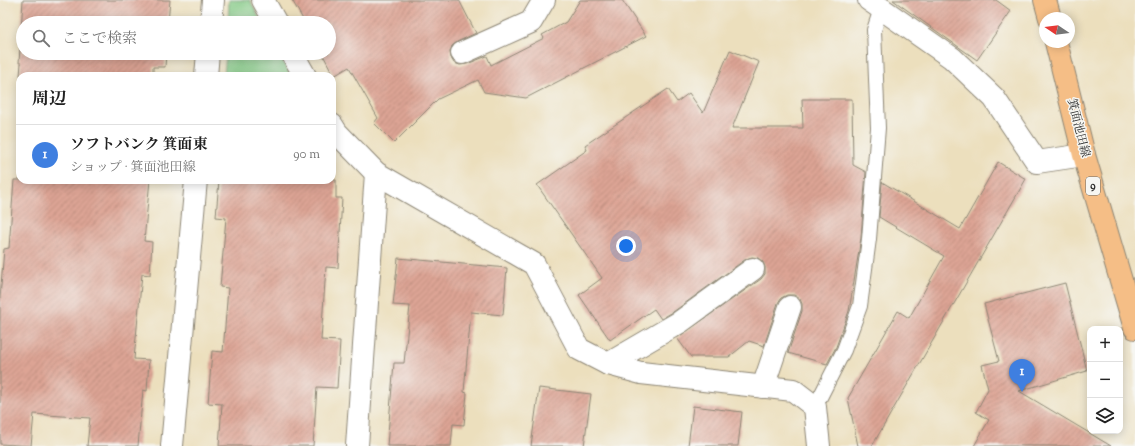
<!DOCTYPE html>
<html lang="ja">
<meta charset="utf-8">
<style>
body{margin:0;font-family:"Sorts Mill Goudy","Noto Serif JP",serif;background:#f2f2f2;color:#222}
.controls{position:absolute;right:12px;bottom:12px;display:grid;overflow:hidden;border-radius:8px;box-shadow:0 2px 10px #0003}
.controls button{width:36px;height:36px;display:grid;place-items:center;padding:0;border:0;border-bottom:1px solid #e0e0e0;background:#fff;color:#222;font:20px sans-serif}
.compass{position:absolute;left:1039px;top:12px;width:36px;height:36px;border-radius:50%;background:#fff;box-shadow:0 2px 10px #0003;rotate:283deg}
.you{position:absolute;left:626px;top:246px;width:14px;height:14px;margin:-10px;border:3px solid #fff;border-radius:50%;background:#1a73e8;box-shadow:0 0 0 6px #1a73e833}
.badge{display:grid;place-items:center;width:26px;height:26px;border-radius:50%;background:#1f6fb2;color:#fff;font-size:13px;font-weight:700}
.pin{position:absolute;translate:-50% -33px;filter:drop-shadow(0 1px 2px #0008)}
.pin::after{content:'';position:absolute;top:21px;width:14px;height:12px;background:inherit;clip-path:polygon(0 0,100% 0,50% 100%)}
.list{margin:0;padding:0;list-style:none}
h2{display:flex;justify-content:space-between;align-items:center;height:52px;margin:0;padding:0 16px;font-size:17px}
h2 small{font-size:13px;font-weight:400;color:#767676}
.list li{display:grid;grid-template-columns:26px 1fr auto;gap:12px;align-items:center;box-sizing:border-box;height:60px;padding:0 16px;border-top:1px solid #e0e0e0}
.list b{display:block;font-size:15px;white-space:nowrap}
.list p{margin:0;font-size:13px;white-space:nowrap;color:#767676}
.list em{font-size:13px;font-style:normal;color:#767676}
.icon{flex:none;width:22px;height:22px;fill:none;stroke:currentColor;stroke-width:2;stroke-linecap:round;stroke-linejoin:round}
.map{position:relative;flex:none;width:1135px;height:446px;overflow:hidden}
.search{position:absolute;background:#fff;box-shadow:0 2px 10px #0003;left:16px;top:16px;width:320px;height:44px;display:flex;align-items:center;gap:10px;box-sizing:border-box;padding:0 14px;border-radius:22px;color:#767676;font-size:15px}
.panel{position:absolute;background:#fff;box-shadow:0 2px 10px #0003;left:16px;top:72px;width:320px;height:112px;border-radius:12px}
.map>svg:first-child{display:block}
.green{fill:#82c984;stroke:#567a58}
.building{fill:url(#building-hatch)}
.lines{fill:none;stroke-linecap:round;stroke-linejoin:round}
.service-casing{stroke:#8c8574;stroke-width:16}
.minor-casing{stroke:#8c8574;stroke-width:24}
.primary-casing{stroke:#8c8574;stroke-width:24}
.service{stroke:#fff;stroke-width:14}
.minor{stroke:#fff;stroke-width:22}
.primary{stroke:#f5be86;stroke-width:22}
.labels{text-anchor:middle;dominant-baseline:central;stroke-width:3;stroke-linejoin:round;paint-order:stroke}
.shield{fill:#f6f6f2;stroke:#686867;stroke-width:1}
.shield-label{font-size:11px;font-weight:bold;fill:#2b2b2b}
.street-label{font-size:12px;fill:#2b2b2b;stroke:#f6f6f2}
</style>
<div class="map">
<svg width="1135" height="446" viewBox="0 0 1135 446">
<defs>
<pattern id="building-hatch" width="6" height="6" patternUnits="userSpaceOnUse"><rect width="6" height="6" fill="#dda494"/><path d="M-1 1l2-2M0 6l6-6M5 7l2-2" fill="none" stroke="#b38679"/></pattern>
</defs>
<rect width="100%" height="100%" fill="#f6f6f2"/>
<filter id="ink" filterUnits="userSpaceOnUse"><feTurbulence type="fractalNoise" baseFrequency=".025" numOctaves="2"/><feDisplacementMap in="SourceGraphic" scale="8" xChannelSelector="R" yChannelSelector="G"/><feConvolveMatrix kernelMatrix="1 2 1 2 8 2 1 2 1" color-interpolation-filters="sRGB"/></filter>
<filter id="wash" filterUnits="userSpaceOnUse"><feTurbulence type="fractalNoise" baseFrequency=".012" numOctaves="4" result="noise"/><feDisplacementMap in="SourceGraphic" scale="16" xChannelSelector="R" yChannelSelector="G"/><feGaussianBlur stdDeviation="0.9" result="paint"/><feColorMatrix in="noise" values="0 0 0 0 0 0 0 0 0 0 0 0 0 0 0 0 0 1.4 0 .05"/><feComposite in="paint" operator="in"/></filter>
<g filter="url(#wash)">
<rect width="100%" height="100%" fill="#ecdfbd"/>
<!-- green -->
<g class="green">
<polygon points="229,0 250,0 262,23 228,23"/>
<polygon points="226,53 279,53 291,76 224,76"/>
</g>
<g id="blocks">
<!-- building -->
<g class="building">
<polygon points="23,0 170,0 168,23 23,23 23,53 166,53 165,67 153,67 153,76 20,76 21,63 19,63"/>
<polygon points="292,0 459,0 476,33 457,42 452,46 450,52 451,58 454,63 460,65 467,64 487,56 491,65 544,38 542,35 566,22 580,0 622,0 646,36 526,98 484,92 478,80 438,99 394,143 374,123 378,118 349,67 334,76 322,53 329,53 329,23 305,23"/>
<polygon points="893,0 996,0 1011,11 977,60"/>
<polygon points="730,50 759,62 732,128 803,128 802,99 852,99 853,165 866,172 861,238 849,311 836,347 827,364 788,353 802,311 802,304 800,299 794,295 787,295 781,298 778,303 764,346 749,341 729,357 691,357 677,338 761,279 765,274 765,267 763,262 758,258 752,257 746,259 673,312 661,319 654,309 610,340 579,295 602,278 537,185 587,150 585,145 668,89 677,102 689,93 703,113"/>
<polygon points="998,162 1026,179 872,446 858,446 848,398 898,311 909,318 944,256 879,217 882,182 960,229"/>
<polygon points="14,180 150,180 144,241 152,242 150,275 142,274 134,359 149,360 147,391 143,390 138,446 87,446 90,418 34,414 31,446 0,444 0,298 4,249 9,248"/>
<polygon points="219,180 336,180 336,198 342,198 338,268 326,267 321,340 340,341 337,388 317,387 313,446 219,446 222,404 208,403 212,351 223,352 228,288 220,287 226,218 216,217"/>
<polygon points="398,258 507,268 503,315 471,312 464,392 467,393 464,425 453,424 451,446 387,446 394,363 404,363 410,306 393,305"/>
<polygon points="1065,283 1087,371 1019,391 1111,446 974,446 989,420 976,412 988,389 982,365 999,361 984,304"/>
<polygon points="539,388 591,394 584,446 531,446"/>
<polygon points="693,406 742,412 738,446 688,446"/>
</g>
</g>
</g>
<g filter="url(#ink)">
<use href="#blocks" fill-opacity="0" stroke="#8c8574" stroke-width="1"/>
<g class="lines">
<!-- service casing -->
<g class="service-casing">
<polyline id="service" points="815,407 844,350 860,306 869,239 878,128 874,30 881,9"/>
</g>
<!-- minor casing -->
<g class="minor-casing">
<g id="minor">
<polyline points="263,0 276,23"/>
<polyline points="869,0 952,58 994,98 1037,162 1084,155"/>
<polyline points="211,23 213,0"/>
<polyline points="292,53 305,76"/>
<polyline points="462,53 531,22 544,0"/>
<polyline points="206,76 208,53"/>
<polyline points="332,125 337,133 376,173 534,264 579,349 608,364 641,373 793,390 815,407 819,446"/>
<polyline points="608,364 680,322 753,269"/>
<polyline points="763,387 790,307"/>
<polyline points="172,446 196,180"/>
<polyline points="357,446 376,173"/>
</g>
</g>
<!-- primary casing -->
<g class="primary-casing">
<g id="primary">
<polyline points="1045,0 1050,18"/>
<polyline points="1056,42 1084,155 1135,328"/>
</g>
</g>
<!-- service -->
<use href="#service" class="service"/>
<!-- minor -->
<use href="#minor" class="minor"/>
<!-- primary -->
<use href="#primary" class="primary"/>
</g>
</g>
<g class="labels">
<!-- shield labels -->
<rect class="shield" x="1086" y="177" width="14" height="18" rx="3"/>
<g class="shield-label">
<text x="1093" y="186">9</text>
</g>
<!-- street labels -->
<g class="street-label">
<text transform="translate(1078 128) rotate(76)">箕面池田線</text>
</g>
</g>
</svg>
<div class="controls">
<button>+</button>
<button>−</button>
<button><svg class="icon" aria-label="layers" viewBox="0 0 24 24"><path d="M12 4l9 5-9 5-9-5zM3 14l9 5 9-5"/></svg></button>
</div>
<svg class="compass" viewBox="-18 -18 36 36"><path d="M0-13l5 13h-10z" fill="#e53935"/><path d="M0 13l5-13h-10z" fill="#767676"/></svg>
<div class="you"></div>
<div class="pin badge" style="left:1022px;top:392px;background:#3f7fe0">1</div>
<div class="search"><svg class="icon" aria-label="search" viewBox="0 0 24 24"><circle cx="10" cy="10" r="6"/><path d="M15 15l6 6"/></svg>ここで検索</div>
<section class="panel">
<h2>周辺<small></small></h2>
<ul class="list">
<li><span class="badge" style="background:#3f7fe0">1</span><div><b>ソフトバンク 箕面東</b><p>ショップ · 箕面池田線</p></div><em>90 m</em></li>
</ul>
</section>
</div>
